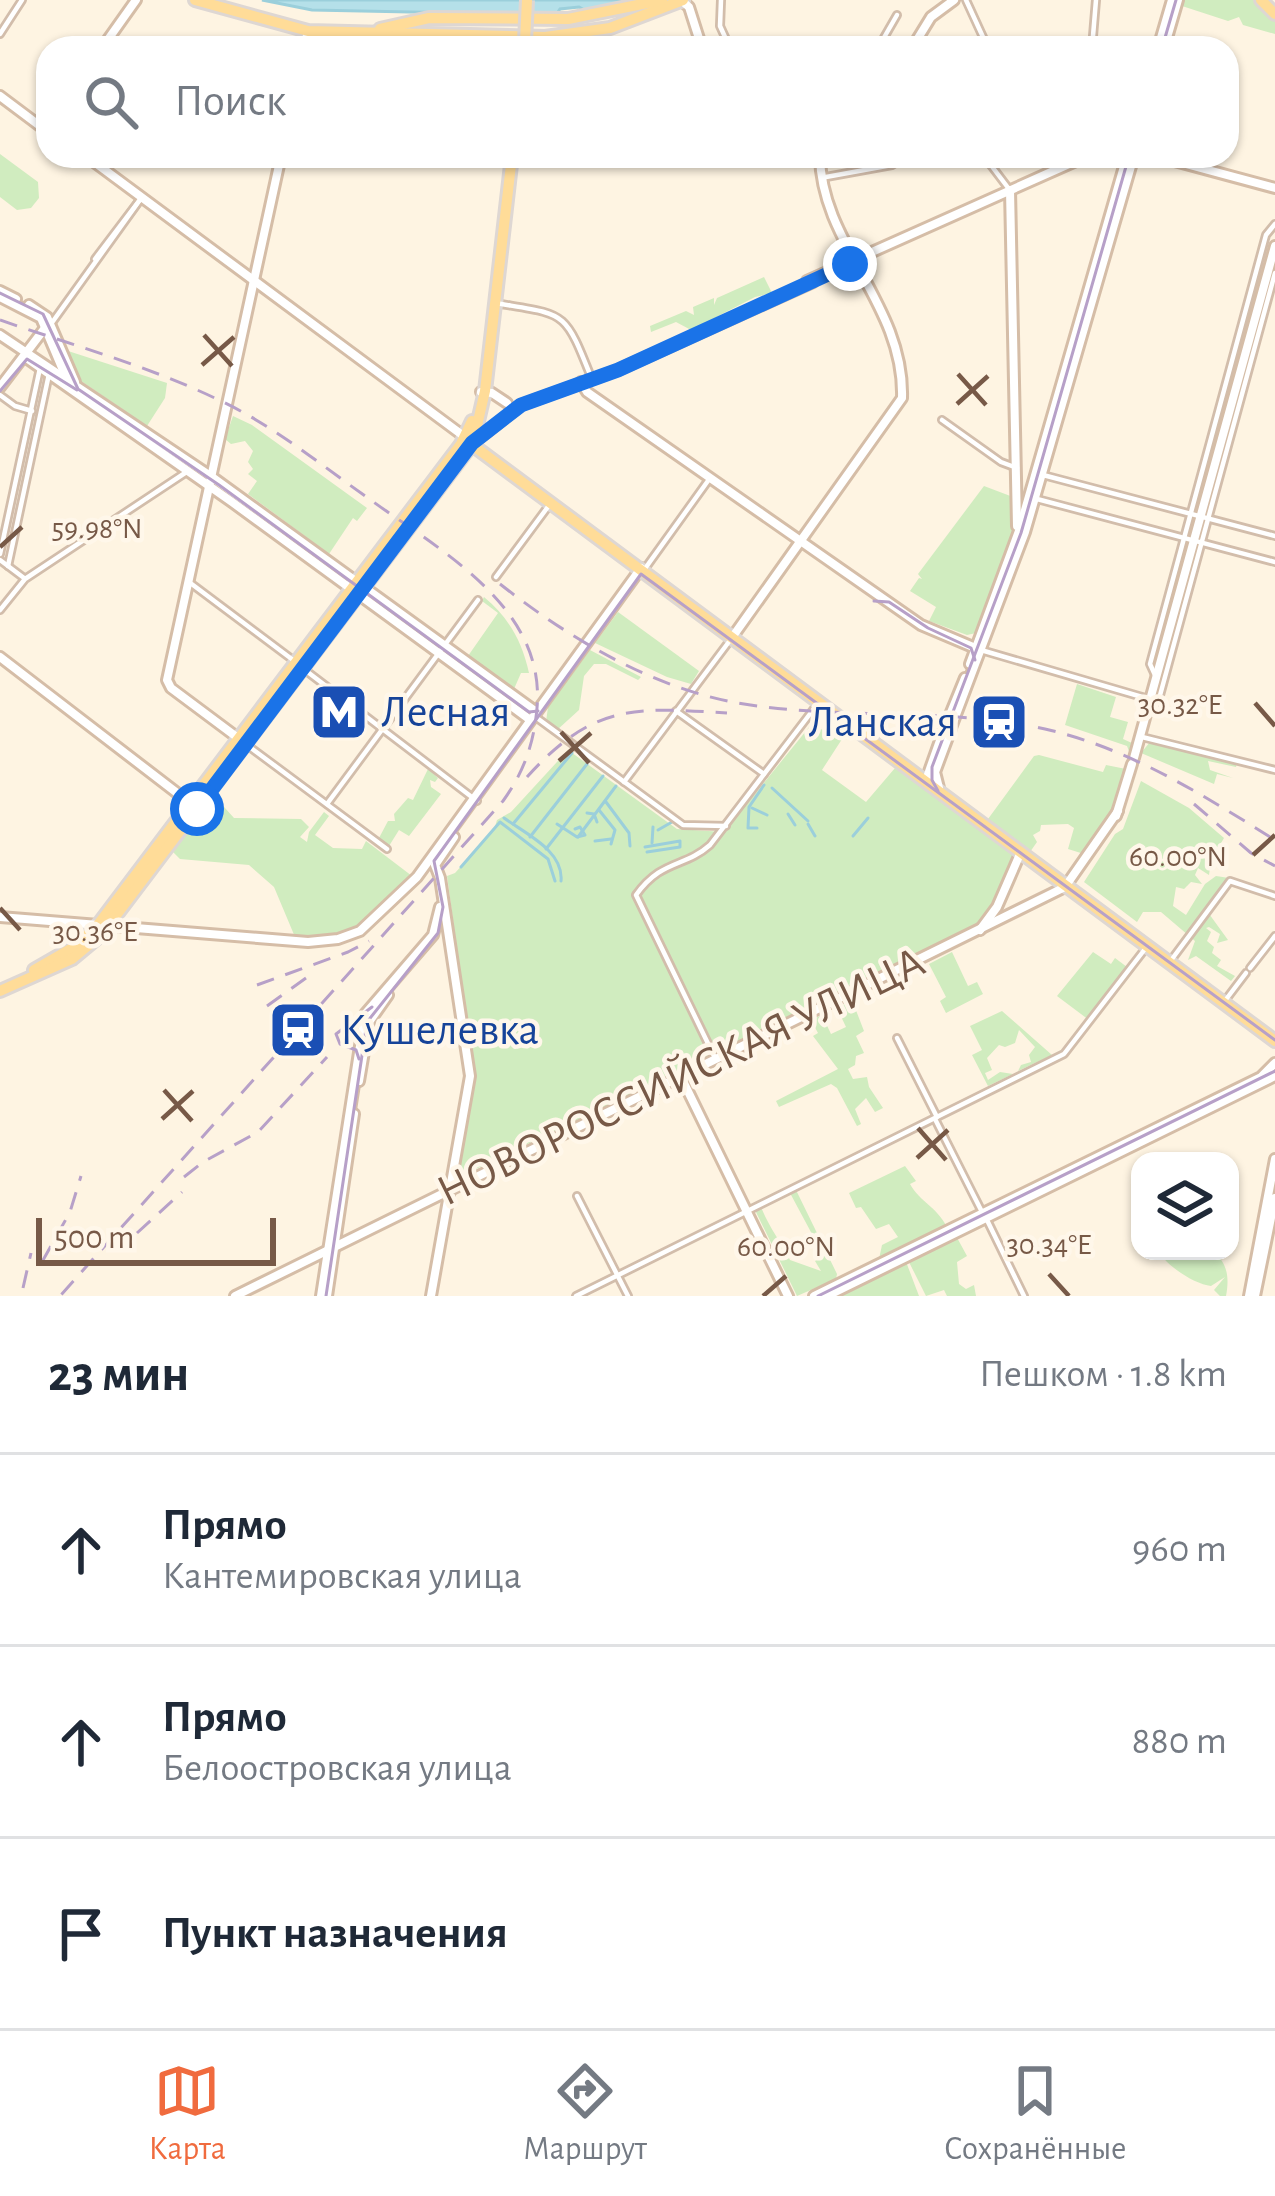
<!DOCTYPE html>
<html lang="ru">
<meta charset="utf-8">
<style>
body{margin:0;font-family:"Alegreya Sans",sans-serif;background:#f6f6f7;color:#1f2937}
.controls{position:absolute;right:36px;bottom:36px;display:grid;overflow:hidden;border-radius:24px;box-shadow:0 3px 9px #0004}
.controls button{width:108px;height:108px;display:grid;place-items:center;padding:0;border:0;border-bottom:3px solid #e0e1e3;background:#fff;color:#1f2937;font:60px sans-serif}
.scale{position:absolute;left:36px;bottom:30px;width:240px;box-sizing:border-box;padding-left:12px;border:6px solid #775947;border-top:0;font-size:33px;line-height:42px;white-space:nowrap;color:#775947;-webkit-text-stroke:9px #fff7ea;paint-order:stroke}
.stop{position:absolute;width:36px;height:36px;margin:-27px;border:9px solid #1a73e8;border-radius:50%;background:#fff}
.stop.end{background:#1a73e8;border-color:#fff;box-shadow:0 3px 12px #0008}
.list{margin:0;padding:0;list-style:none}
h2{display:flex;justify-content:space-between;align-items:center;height:156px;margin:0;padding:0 48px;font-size:51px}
h2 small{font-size:39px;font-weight:400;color:#747a83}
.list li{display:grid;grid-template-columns:78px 1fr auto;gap:36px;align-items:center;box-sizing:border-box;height:192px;padding:0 48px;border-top:3px solid #e0e1e3}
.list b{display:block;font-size:45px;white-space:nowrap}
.list p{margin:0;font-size:39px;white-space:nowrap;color:#747a83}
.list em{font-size:39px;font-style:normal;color:#747a83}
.icon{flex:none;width:66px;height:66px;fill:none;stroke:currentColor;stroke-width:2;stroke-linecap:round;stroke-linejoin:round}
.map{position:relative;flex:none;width:1275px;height:1296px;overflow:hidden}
.search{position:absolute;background:#fff;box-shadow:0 3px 9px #0004;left:36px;right:36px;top:36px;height:132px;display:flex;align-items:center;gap:30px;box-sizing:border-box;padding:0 42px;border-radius:36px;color:#747a83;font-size:45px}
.sheet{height:732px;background:#fff}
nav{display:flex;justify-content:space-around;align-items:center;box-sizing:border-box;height:168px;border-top:3px solid #e0e1e3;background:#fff;font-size:33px;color:#747a83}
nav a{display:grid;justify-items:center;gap:6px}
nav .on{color:#f06b3e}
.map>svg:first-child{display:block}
.green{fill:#d0ecbf}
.water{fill:#b5e0e9;stroke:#9bcfdb;stroke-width:3}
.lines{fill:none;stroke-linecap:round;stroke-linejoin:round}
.stream{stroke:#9bcfdb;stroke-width:3}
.street-casing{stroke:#d2bdab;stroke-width:10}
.secondary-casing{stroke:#d5bda7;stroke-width:14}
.primary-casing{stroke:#ded7d3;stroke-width:16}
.street{stroke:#fff;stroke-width:4.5}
.secondary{stroke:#fff;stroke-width:8}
.primary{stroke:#ffdc98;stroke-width:10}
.tram{stroke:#b7a0c8;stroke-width:3}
.rail{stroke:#b7a0c8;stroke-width:3;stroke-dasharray:18 12;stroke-linecap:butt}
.primary-bridge-casing{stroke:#ded7d3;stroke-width:16;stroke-linecap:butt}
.primary-bridge{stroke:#ffdc98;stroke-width:10}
.route{stroke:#1a73e8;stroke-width:15}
.ticks{fill:none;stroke:#775947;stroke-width:4.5}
.labels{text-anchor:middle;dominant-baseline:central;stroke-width:9;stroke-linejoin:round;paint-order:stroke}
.transit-label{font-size:45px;fill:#164399;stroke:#fff7ea;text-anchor:start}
.street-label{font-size:45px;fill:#775947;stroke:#fff7ea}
.ticks-label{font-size:30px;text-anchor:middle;fill:#775947;stroke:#fff7ea;stroke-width:9;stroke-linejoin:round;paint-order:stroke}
</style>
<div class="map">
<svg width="1275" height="1296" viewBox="0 0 1275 1296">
<rect width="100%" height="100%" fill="#fef4e2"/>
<!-- green -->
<g class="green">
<polygon points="1183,0 1253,0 1275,20 1275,34 1243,25 1239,17 1228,21 1182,6"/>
<polygon points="0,154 38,182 39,198 31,208 17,210 0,197"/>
<polygon points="764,277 772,293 755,297 691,330 676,322 651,332 650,326 686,311 694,315 693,307 714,298 714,305 717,298"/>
<polygon points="65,350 167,383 165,398 147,426 81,381"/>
<polygon points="233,416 252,425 367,508 357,521 353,518 329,554 248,494 257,481 248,474 253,469 248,462 253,451 245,441 231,444 225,439"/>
<polygon points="984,486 1013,497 1012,537 976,633 967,635 929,621 936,607 910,591 919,578 922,579 918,574"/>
<path d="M484 597C509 618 522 641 529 673H521L514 689 468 656 498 613 482 601Z"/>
<polygon points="618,612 699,671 691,684 667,677 595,643"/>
<polygon points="590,650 641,677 638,680 606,664 594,664 584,676 579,710 557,730 546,722 548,707"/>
<polygon points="1077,684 1116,697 1110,717 1128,722 1123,739 1132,743 1130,754 1127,746 1065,725"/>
<polygon points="810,726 844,736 822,770 866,802 895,768 1016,855 995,905 980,925 453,1180 474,1074 447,876 455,873 494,830 497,820 511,812 568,750 677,829 724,832"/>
<polygon points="1150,742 1237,763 1236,767 1208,761 1210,770 1233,778 1217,774 1214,784 1141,753"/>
<polygon points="1039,755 1103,772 1106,765 1126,769 1114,808 1084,854 1068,849 1074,828 1068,824 1041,825 1040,831 1033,835 1037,842 1030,852 988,819 1034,756"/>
<polygon points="428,769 438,778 435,782 430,780 431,787 441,794 409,836 399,830 389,846 379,838 388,821 395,821 394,814 408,798 413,800"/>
<path d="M1141 781 1189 808 1224 838 1211 860 1209 875 1198 868 1195 875 1202 884 1191 882 1184 889 1176 887 1173 906 1186 915 1205 884 1216 876 1229 878C1224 896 1223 901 1207 911L1228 940 1217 943 1220 934 1209 927 1206 928 1211 932 1207 941 1214 947 1212 953 1221 960 1217 966 1235 976 1231 981 1196 956 1188 960 1195 941 1161 912H1143L1137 922 1084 882 1115 834 1123 829Z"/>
<path d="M216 798 234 818 301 819 309 827 300 837 307 842 309 832 324 812 329 816 315 835 333 848 362 849 366 841 412 876C374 917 354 941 295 937L274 887 249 865 180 859 170 849 205 804 207 806 182 840Z"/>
<polygon points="952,952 968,986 977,982 983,994 946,1013 940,1001 946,997 929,964"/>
<polygon points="1093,952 1111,964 1115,958 1127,967 1089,1020 1057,996"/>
<polygon points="852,1000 864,1031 856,1036 864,1053 856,1056 855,1065 848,1069 853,1079 867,1077 869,1087 883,1108 875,1112 866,1098 855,1109 861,1124 857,1126 837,1088 831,1084 779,1107 776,1101 838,1069 813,1036 818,1033 811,1020 822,1015 831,1034 846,1027 837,1008"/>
<polygon points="1002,1011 1052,1055 1018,1071 1021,1065 1031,1062 1029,1055 1035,1047 1019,1030 1015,1043 1005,1047 999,1045 987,1058 992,1070 985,1073 988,1080 1000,1072 1013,1074 988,1086 972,1055 982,1050 970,1026"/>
<path d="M905 1166 916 1181 910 1184C920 1202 937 1207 947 1227L879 1259 882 1245 898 1237 889 1224 876 1229 861 1207 856 1208 849 1193Z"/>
<path d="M796 1190 837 1274 836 1279 797 1296 755 1210 761 1207C770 1229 780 1240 790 1260L821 1271 815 1261 821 1257 820 1249 790 1193Z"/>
<polygon points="955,1234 967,1256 957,1262 959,1284 966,1289 974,1285 976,1296 947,1296 944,1290 926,1296 907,1258"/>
<path d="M1158 1251H1212C1229 1263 1229 1280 1226 1296H1220L1214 1290 1225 1277 1211 1286C1194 1284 1167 1266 1158 1251Z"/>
<polygon points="905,1259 919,1296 834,1296"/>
</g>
<!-- water -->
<polygon class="water" points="262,0 642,0 588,12 579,7 560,9 556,15 312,10"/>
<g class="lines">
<!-- stream -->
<g class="stream">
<polyline points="772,788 808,821"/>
<polyline points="606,802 629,833 630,846"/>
<polyline points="752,808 767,815"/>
<polyline points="599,810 615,830 611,844"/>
<polyline points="587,813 594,814 597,822"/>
<polyline points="788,814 795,825"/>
<path d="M504 818C526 834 564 851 561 881"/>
<polyline points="513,824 572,753"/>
<polyline points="557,824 577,837 585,835 580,827 575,829"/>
<polyline points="808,824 815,836"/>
<polyline points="757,828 748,828 749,807 764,785"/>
<polyline points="658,830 672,822"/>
<polyline points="853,836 868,818"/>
<polyline points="530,837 587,764"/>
<polyline points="578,837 616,786"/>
<polyline points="595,841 611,839"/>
<polyline points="652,843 653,827"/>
<polyline points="645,847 680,841 680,847 647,852"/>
<polyline points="546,849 603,776"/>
<polyline points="461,867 500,822 548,859 555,881"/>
</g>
<!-- street casing -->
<g class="street-casing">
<g id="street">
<polyline points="721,0 720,26 730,48"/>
<polyline points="966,0 988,48"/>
<polyline points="0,34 22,0"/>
<polyline points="878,48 897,15"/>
<polyline points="1092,48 1096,0"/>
<polyline points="984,156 1009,189"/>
<polyline points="826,177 892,165 906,156"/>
<polyline points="95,259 142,197"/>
<path d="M495 303C566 315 564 309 591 377"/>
<polyline points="51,324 142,197"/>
<polyline points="0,395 15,406 32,411"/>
<polyline points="942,420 1001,462 1017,468"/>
<polyline points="1043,475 1275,536"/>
<polyline points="1037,499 1275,562"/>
<polyline points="0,554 40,368"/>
<polyline points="0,560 24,578"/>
<polyline points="8,566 49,374"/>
<polyline points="644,570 710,478"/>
<polyline points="496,577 550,504"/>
<polyline points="189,582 293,660"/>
<polyline points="0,610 25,579 188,471"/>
<polyline points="981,650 1149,699"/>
<polyline points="305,670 477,801"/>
<polyline points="1155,675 1150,664 1266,235 1275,224"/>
<polyline points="1149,710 1159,699 1275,273"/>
<polyline points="676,711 764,774"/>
<polyline points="537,718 683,825 726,826"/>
<polyline points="1142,737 1275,770"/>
<polyline points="247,745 387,849"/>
<polyline points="624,782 731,639"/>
<polyline points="327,804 478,600"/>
<polyline points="1172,959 1230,881 1275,896"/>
<polyline points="1250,968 1275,936"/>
<polyline points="1224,1002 1246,973"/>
<polyline points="897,1038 937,1117"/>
<path d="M716 1060 636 895C662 859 684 868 710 845L816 706"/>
<polyline points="935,1119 981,1210"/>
<polyline points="577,1196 628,1296"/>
<polyline points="987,1220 1024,1296"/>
<polyline points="576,1296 1064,1054 1145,949"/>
</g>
</g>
<!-- secondary casing -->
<g class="secondary-casing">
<g id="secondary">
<polyline points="682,1 689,7 702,48"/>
<polyline points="102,48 136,0"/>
<polyline points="304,48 308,31"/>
<polyline points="912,48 931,17 954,0"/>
<polyline points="1158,48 1172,0"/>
<polyline points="1164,48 1178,0"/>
<polyline points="0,96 48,132"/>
<polyline points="86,156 473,443 521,405 618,370 813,282"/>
<polyline points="1156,156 1275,188"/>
<polyline points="1010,190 1017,526"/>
<polyline points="807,281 1087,156"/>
<polyline points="0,291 16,299"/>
<polyline points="0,297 41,318 65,375"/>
<polyline points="29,305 47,317 75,382"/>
<polyline points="0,335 212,477 535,711"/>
<polyline points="25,357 232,502 529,719"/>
<polyline points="581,382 587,392 921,625 980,650"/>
<polyline points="0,387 45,328"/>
<polyline points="481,392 492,393 507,403"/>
<path d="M731 639 902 398C905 305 821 244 820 156"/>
<polyline points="0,657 194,806"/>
<polyline points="970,664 1019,531 1127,156"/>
<polyline points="943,732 965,678"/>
<polyline points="949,733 1025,532 1134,156"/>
<polyline points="242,741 171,688 167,680 281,156"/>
<polyline points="1134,758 1275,246"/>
<polyline points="926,780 943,732"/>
<polyline points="939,788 935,772 951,729"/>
<polyline points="1116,816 1132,764"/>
<polyline points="0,917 308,942 338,939 360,931 417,877 641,568"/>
<polyline points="980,930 997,907 1020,854"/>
<polyline points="681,1077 788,1296"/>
<polyline points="359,1081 369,1022 388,995"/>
<polyline points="235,1296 1065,887 1118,811"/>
<polyline points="321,1296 365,1014 433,935 440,907"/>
<polyline points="327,1296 354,1114"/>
<polyline points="431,1296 470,1076 440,878 435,865 454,837"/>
<polyline points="814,1296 1261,1077 1275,1063"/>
<polyline points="827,1296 1273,1077"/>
<polyline points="1249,1296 1275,1159"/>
<polyline points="1255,1296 1275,1198"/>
</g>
</g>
<!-- primary casing -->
<g class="primary-casing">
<g id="primary">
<polyline points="195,0 308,31 545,37 610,28 683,0"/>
<polyline points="1261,0 1275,14"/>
<polyline points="380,29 429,18 568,19 662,0"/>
<polyline points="467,441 1275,1041"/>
<polyline points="34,970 74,947 97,926 461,444 472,421"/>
<polyline points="0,991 72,959 102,934 473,443 485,391 512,156"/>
</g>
</g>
<!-- street -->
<use href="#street" class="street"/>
<!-- secondary -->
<use href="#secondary" class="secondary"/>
<!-- primary -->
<use href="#primary" class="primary"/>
<!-- tram -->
<g class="tram">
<polyline points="1162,48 1176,0"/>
<polyline points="0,293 43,314 78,389 219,485 529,712 538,711"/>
<polyline points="0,391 27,359 77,390"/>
<polyline points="874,601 889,602 928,628 971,648 975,660"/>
<polyline points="938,791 932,780 932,767 1021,533 1129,156"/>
<polyline points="359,1059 356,1050 340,1044 336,1034 372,1007"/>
<polyline points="326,1296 367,1022 438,933 443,907 434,861 641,574 1275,1040"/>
<polyline points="818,1296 1275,1071"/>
</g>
<!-- rail -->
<g class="rail">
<path d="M0 320C75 346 152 367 223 402 275 427 321 465 368 498 439 550 546 606 537 708 534 743 524 772 503 801L60 1296"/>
<path d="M500 584C570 639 655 690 744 704 844 720 946 707 1045 729 1129 748 1203 795 1275 840"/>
<path d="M527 777C593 704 633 707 727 713"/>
<polyline points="1194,804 1251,853 1275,866"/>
<polyline points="257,985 348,952 369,941"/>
<polyline points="267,1006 306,978"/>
<polyline points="184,1177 203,1162 258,1132 327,1057"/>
<polyline points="137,1233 182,1192"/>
<polyline points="42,1262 70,1212 81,1176"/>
<polyline points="23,1288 31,1253"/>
</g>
<!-- primary-bridge casing -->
<g class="primary-bridge-casing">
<polyline id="primary-bridge" points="525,41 527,0"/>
</g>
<!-- primary-bridge -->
<use href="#primary-bridge" class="primary-bridge"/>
</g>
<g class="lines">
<!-- route -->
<polyline class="route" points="197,809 472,443 521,405 618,370 850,264"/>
</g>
<!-- ticks -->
<path class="ticks" d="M204 335 232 366M202 365 234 337M958 374 986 405M957 404 988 376M0 547 22 527M1255 703 1275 726M561 732 589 763M559 761 591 733M1253 855 1275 835M0 908 20 930M164 1090 192 1121M162 1119 193 1091M918 1128 946 1160M917 1158 948 1130M1049 1274 1069 1296M763 1296 786 1276"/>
<!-- icons -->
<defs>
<g id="metro-square" transform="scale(3)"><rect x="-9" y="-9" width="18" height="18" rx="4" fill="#1a4fb4" stroke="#fff7ea"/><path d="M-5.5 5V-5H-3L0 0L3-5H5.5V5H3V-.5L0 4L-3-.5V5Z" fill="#fff"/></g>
<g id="station-square" transform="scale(3)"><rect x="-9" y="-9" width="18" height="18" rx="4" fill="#1a4fb4" stroke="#fff7ea"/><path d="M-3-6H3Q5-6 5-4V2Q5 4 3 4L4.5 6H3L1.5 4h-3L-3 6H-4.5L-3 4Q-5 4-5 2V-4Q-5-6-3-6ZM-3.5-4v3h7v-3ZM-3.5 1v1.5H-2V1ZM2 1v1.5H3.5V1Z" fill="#fff"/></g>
</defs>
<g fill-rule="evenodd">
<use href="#metro-square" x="339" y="712"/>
<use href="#station-square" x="999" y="722"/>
<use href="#station-square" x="298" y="1030"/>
</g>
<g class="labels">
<!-- transit labels -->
<g class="transit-label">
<text x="381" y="712">Лесная</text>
<text x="957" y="722" text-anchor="end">Ланская</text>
<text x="340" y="1030">Кушелевка</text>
</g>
<!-- street labels -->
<g class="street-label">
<text transform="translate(681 1077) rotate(-26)">НОВОРОССИЙСКАЯ УЛИЦА</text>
</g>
</g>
<g class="ticks-label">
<text x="97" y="538">59.98°N</text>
<text x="1180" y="714">30.32°E</text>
<text x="1178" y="866">60.00°N</text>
<text x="95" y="941">30.36°E</text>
<text x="1049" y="1254">30.34°E</text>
<text x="786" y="1256">60.00°N</text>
</g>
</svg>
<div class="controls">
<button><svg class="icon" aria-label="layers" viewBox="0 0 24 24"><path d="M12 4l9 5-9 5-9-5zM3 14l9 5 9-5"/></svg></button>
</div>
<div class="scale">500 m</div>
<div class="stop" style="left:197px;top:809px"></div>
<div class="stop end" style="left:850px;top:264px"></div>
<div class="search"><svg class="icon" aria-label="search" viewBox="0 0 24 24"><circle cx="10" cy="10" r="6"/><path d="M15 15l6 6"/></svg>Поиск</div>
</div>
<section class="sheet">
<h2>23 мин<small>Пешком · 1.8 km</small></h2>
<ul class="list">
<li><svg class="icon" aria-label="ahead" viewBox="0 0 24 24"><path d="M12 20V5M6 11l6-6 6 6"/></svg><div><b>Прямо</b><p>Кантемировская улица</p></div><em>960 m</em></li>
<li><svg class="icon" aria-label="ahead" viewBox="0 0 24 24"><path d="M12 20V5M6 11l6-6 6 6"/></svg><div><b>Прямо</b><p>Белоостровская улица</p></div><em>880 m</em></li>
<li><svg class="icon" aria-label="arrive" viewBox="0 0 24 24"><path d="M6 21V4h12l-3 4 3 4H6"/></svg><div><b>Пункт назначения</b></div></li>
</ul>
</section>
<nav>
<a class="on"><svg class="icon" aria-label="map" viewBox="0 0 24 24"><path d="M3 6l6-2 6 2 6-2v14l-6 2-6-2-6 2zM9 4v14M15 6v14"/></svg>Карта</a>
<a><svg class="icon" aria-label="directions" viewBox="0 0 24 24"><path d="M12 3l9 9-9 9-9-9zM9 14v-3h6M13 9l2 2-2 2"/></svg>Маршрут</a>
<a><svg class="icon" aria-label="saved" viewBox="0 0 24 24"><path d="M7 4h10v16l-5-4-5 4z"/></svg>Сохранённые</a>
</nav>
